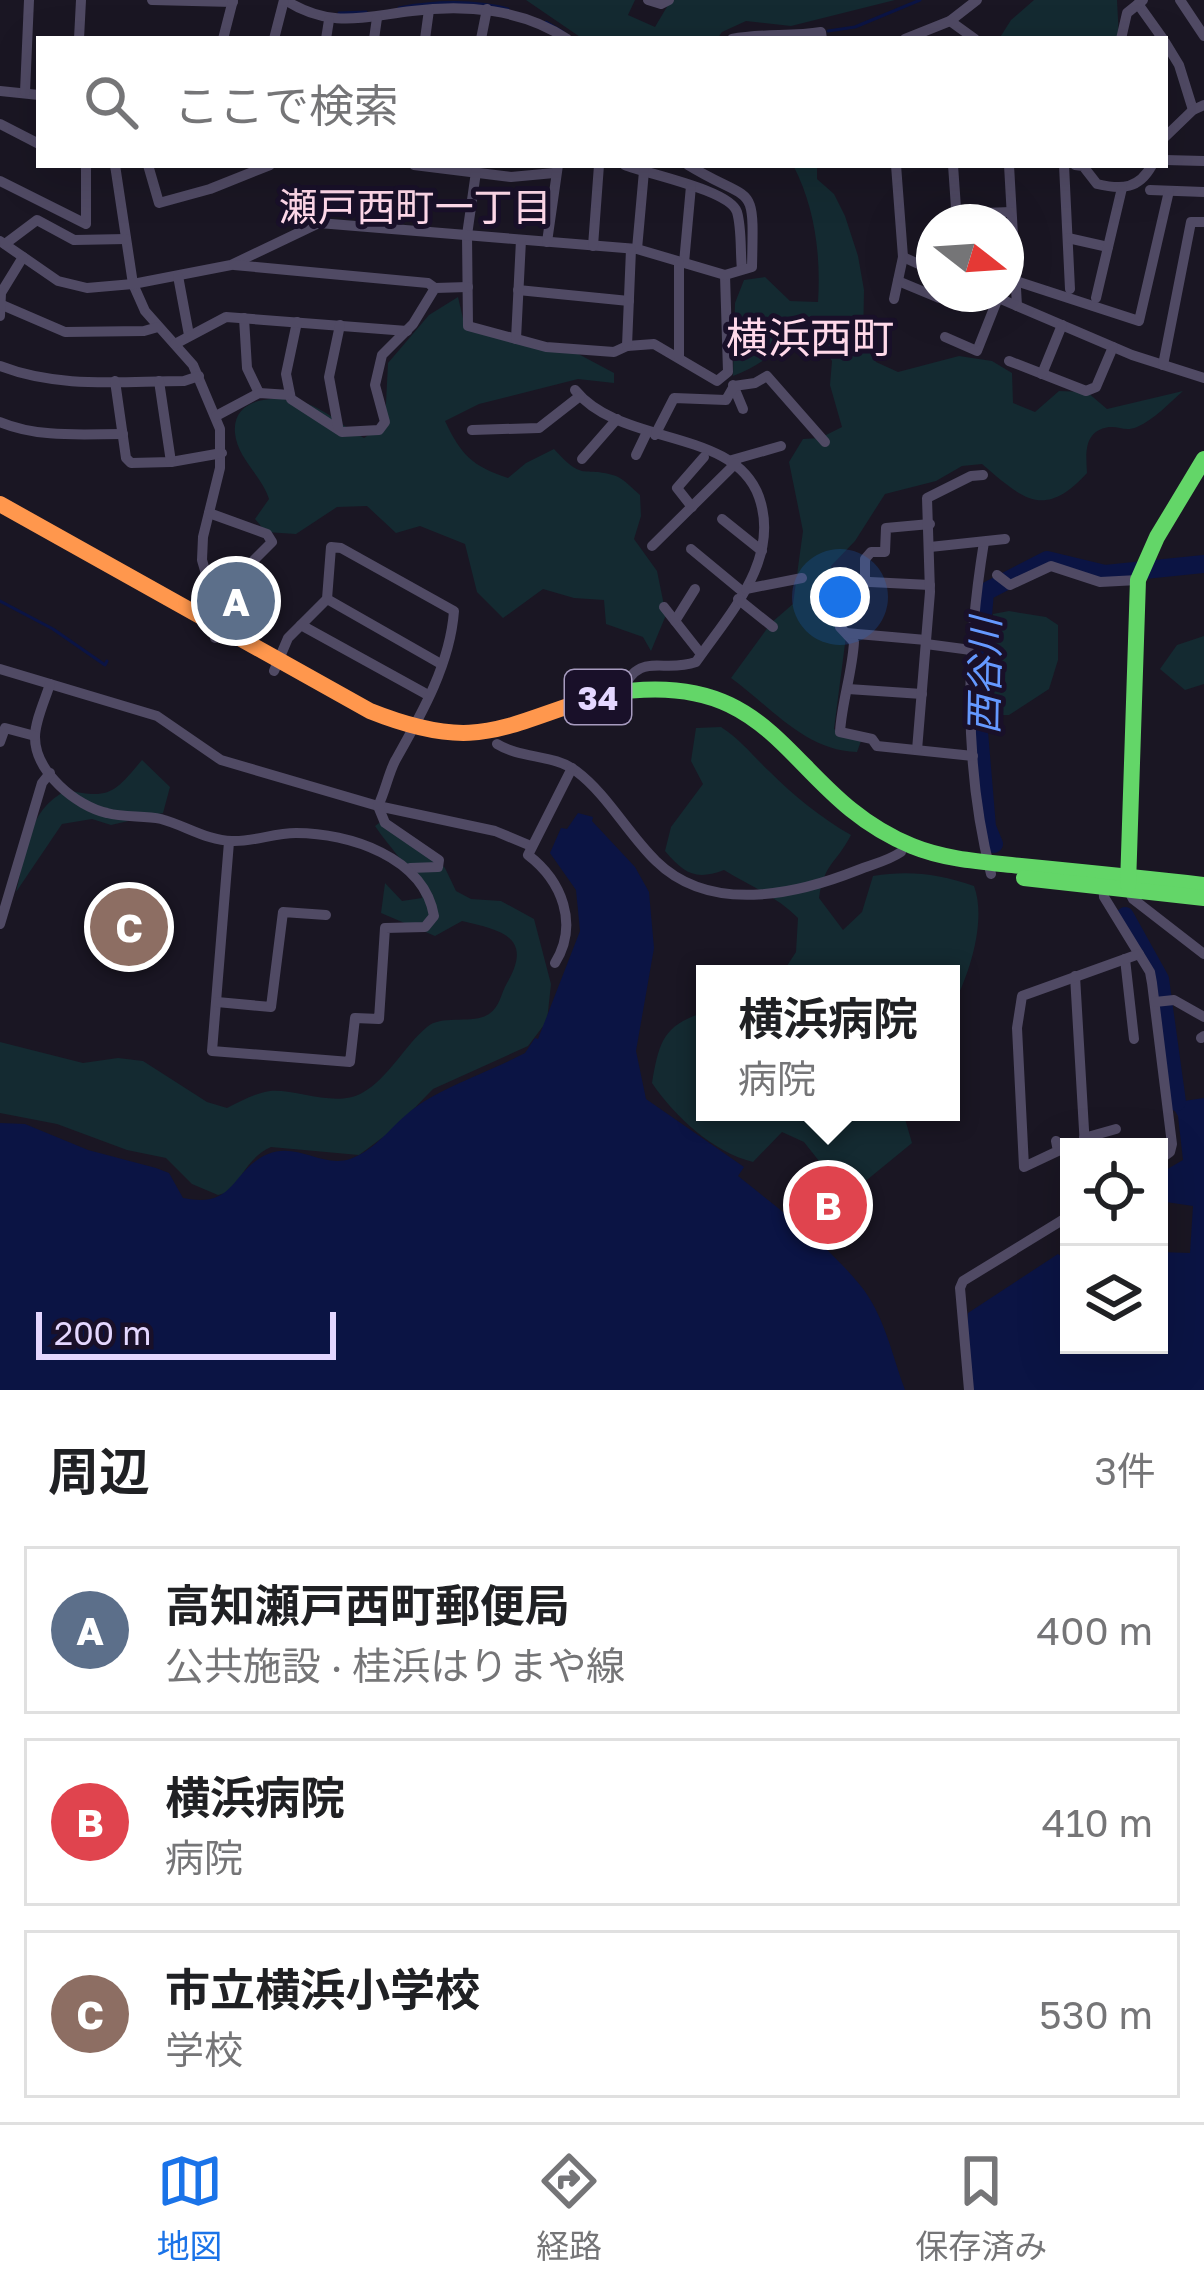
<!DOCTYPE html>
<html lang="ja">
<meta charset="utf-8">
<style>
body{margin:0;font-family:"Golos Text","Noto Sans JP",sans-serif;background:#f2f2f2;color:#202124}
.controls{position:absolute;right:36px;bottom:36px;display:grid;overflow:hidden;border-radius:0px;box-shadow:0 12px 48px #0002}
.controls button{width:108px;height:108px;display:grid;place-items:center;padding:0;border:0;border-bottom:3px solid #e0e0e0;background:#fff;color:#202124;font:60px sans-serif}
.compass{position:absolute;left:916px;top:204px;width:108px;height:108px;border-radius:50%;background:#fff;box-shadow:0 12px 48px #0002;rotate:107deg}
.scale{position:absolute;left:36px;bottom:30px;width:300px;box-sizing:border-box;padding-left:12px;border:6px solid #e4d7ff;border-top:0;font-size:33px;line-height:42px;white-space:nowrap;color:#e4d7ff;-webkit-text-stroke:9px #191029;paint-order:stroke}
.you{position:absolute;left:840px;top:597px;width:42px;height:42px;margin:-30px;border:9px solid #fff;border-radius:50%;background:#1a73e8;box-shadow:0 0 0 18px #1a73e833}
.badge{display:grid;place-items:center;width:78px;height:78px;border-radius:50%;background:#1a73e8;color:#fff;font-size:39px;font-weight:700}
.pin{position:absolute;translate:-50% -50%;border:6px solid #fff;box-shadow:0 3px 12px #0006}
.popup{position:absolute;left:696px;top:965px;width:264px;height:156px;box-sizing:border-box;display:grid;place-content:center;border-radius:0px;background:#fff;filter:drop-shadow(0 3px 9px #0005);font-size:39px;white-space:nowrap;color:#757577}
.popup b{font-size:45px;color:#202124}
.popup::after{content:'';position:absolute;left:50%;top:100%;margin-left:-24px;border:24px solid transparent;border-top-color:#fff}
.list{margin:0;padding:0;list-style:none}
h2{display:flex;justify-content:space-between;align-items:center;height:156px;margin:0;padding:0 48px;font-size:51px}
h2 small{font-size:39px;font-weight:400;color:#757577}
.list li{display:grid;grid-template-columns:78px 1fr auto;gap:36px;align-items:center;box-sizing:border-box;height:168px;margin:0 24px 24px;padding:0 24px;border:3px solid #e0e0e0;border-radius:0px}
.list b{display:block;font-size:45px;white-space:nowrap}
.list p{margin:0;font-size:39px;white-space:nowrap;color:#757577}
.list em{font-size:39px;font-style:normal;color:#757577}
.icon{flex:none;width:66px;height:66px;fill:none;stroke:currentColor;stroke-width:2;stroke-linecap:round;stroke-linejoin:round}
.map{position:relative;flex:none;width:1204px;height:1390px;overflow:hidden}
.search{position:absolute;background:#fff;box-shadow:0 12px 48px #0002;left:36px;right:36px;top:36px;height:132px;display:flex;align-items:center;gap:30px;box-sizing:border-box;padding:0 42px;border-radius:0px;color:#757577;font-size:45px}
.sheet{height:732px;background:#fff}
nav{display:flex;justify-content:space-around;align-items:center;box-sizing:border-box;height:168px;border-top:3px solid #e0e0e0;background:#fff;font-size:33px;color:#757577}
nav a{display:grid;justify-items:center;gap:6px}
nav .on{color:#1a73e8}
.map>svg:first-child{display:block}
.green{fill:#142a31}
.water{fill:#0b1444}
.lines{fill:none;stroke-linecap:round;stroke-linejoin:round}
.stream{stroke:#0b1444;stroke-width:3}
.river{stroke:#0b1444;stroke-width:18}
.street{stroke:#504a64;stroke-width:10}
.fast{stroke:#63d668;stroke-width:16}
.slow{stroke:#ff974d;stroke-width:16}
.labels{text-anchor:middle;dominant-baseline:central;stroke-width:10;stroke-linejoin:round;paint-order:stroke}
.shield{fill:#191029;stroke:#a79bbf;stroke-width:3}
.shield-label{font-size:33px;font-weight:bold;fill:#e4d7ff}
.neighbourhood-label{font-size:39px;fill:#ffd9ea;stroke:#191029}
.water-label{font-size:39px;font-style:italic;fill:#6599ff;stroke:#191029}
.quarter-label{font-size:42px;fill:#ffd9ea;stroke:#191029}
</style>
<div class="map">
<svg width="1204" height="1390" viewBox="0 0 1204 1390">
<rect width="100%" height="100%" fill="#1a1623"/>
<!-- green -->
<g class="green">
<polygon points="526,0 635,0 628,15 655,27 671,0 895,0 791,26 746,21 722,32 717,39 583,39"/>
<polygon points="1034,0 1117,0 1119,39 999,39 1011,20"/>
<path d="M793 165H817V179L834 194 845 216 858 256 864 290 863 343 876 362 898 372 959 356 992 361 1012 373 1013 403 1035 412 1059 391 1087 392 1107 409 1183 391C1168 404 1155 419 1137 427 1125 432 1120 426 1109 427 1083 431 1086 454 1087 473 1044 520 1023 499 982 464L962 466 936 481 885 494 855 541 831 566 846 636 834 729 861 741 857 752C805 751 770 706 731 678L771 623 793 604 803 531 789 462 803 439 820 438 842 427 830 385 832 361 816 336C782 341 765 365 733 376L735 303 744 280 765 277 790 301 818 302C821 255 815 207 793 165Z"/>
<path d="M458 297 465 327 545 351 569 349 614 373V383L578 379 479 404 445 421C461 455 472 466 508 478L526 463 554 449C585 483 581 465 616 476 624 479 633 489 640 495L641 516 634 539 657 571 666 615 651 651 643 637 606 624 604 600 574 598 543 589 503 618 477 592 465 544 420 526 396 533 367 506 337 507 296 534 266 532 255 519 269 499C262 476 237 458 235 433 231 391 292 394 317 408 333 416 347 429 364 438L385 424 388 363 429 315Z"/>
<path d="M1009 611 1046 617 1058 625V660L1049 689 1009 715H983C975 684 976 642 993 614Z"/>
<polygon points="1204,636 1204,684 1185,690 1160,669 1177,645"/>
<path d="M721 727C741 740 752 755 769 771 794 796 821 818 851 835 836 864 824 863 819 898L843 930 862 912 873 876C909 870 939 874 974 886 987 921 969 977 951 1009V974H753L756 970 783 972 796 952 798 918C778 897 750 886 724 870 695 881 684 873 665 851L671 827 703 784 691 761 696 728Z"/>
<path d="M142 760 170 787 163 813 111 825 92 819 62 824 16 892C27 851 26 811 67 790 110 800 115 792 142 760Z"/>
<path d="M382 821 430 853 445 868 456 891 471 899 501 901 534 919 551 984 547 1021 528 1046 433 1089 394 1129 359 1155 271 1147C253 1154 241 1175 232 1191L218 1195 192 1184 166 1158 127 1150 57 1124 0 1113V1042L83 1063 118 1058 143 1061 207 1102 227 1108C240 1102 255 1093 270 1091 298 1089 335 1108 362 1093 389 1078 404 1046 427 1027 442 1014 472 1025 489 1014 500 1007 501 993 507 983 534 937 501 930 462 921L435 936 381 913 385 883 402 901 422 898C419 877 388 846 375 826Z"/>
<path d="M705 1012V1112H903L912 1143 862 1184 834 1180 804 1142 782 1132 753 1162C713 1152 675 1117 652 1083 659 1042 663 1025 705 1012Z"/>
</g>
<!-- water -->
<g class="water">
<path d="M578 813 593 817 592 821 635 867 649 892 654 948 636 1051 646 1099 744 1167 738 1176C780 1210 826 1243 860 1285 884 1314 892 1355 905 1390H0V1123L25 1124 88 1150 156 1168 169 1173 183 1198C237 1209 230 1170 268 1154 297 1142 322 1168 350 1159 377 1150 393 1123 416 1107 441 1088 495 1069 525 1053L535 1038 538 1039 580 931 576 890 550 853 561 828 567 829Z"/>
<polygon points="1204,1098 1204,1390 966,1390 968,1313 1058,1254 1062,1257 1069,1253 1069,1345 1159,1345 1159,1252 1190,1253 1193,1206 1166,1202 1165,1194 1159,1194 1159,1174 1183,1160 1178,1116 1170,1103"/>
</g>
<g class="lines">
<!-- stream -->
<g class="stream">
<path d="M399 8C434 1 475 0 508 9"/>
<polyline points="339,13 366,12"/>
<polyline points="546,22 563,32"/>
<polyline points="828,31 855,27 920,0"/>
<polyline points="0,601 53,629 105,665 107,661"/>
</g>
<!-- river -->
<g class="river">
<polyline points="994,844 987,827 976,696 985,592 1047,560 1105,574 1204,564"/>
<polyline points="1125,916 1160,979 1177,1102"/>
</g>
<!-- street -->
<g class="street">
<polyline points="152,0 233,2"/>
<path d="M285 0C331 29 362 17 412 11 465 4 523 9 567 39"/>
<polyline points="648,0 661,4 669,0"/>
<polyline points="1180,0 1204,36"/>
<polyline points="1138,4 1163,39"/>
<polyline points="950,21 975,39"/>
<polyline points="79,39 81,0"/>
<polyline points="223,39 233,0"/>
<polyline points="274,39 284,0"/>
<polyline points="326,39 329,20"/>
<polyline points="374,39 377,18"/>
<polyline points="425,39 429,10"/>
<polyline points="481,39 487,9"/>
<path d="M732 39C762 33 791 37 821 32L822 39"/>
<polyline points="905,39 950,21 977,0"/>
<polyline points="1121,39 1127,13 1143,0"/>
<polyline points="1165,42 1179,65 1193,110"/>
<polyline points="0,91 39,95"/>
<polyline points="25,92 29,0"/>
<polyline points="0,124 39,144"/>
<polyline points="1165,137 1193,110 1204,105"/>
<polyline points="1165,160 1204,161"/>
<polyline points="115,165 133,284 145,311 193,365 220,429 220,468 203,537 202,560 215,605 215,638"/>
<polyline points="148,165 159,203 210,189 270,165"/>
<polyline points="414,165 511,177 554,173"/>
<path d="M625 165C647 174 730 190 737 212 742 229 740 252 742 269"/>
<polyline points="953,165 957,222"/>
<polyline points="1009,165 1017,306"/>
<polyline points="1064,165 1070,289"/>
<path d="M1075 165 1083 166 1097 184C1122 190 1139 189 1152 165"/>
<polyline points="476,172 467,235 468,326 546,347 614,352 627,346 654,344 717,381 728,372 725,275"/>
<polyline points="0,181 86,224 86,167"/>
<polyline points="1150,190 1204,192"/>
<polyline points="956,214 1011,212"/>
<polyline points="1068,238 1108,247"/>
<path d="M0 241 58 281 87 288 133 284 231 265 319 223 637 249 725 275 752 267C754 178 755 206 688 165"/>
<polyline points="547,242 558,165"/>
<polyline points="5,244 37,220 74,240 126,239"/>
<polyline points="593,246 599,165"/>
<polyline points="637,249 644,171"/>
<polyline points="903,257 934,271"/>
<polyline points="684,263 691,186"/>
<polyline points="234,265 428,283 435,288"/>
<polyline points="178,276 189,335"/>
<polyline points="898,281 939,298"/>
<polyline points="1016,281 1139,321 1169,191"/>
<polyline points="518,290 629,301"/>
<polyline points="989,294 1132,355 1204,378"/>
<polyline points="1096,298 1122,188"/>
<polyline points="894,299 903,257 896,165"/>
<polyline points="0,304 65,332 144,331 158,327"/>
<polyline points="0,316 1,293 23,257"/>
<polyline points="244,318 247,368 259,393"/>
<polyline points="297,322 286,374 291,399 342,432 379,430 385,422 375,385 382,355 413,324 435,288 468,287"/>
<polyline points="945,337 977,351 998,298"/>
<polyline points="516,339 521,240"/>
<polyline points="175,344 226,317 407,331"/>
<polyline points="627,346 631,249"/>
<polyline points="679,358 679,262"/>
<polyline points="1009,361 1086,391 1096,387 1113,347"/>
<polyline points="1163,365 1191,222 1204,222"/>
<path d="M0 366C59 389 122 381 184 381L199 376"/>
<polyline points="1042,374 1062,325"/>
<polyline points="115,381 126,458 131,463 171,462 222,453"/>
<polyline points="159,381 171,462"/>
<polyline points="733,385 743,409"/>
<path d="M575 390C621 447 734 427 759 497 781 560 729 614 696 662 662 674 640 650 622 691"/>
<polyline points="216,416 259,393 290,395"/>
<path d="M0 422C38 438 82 434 123 434"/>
<polyline points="338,426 329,377 340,325"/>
<polyline points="472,430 539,428 580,396"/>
<polyline points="655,435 674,398 726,400 734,386 755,383 767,376 825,442"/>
<polyline points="636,455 647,432"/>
<polyline points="582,459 617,419"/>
<polyline points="732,460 781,446"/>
<polyline points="692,507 677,488 704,457"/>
<polyline points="209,513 267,534 272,542 234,580 210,591"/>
<polyline points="722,519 762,551"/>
<path d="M984 542C966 652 963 765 991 874"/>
<polyline points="652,546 736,463"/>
<polyline points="930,547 1005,539"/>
<polyline points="691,549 743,592"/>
<polyline points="997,575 1010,585 1051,566 1100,582 1138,580"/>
<polyline points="865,582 865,559 871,552 885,552 886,528 930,524"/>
<path d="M930 585 850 581 843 587 840 627 854 642C852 674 842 701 840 732L872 739 877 746 973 756"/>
<polyline points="746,589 802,578"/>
<polyline points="327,599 441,664"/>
<polyline points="738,599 773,627"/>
<polyline points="664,607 701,654"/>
<polyline points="675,621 695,589"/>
<polyline points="301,625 428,695"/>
<polyline points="846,633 926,640"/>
<polyline points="926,644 971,650"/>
<polyline points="0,669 157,716 221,760 378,806 495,831 531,846"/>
<path d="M274 671 288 638 327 599 331 547 341 548 454 611C450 665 421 715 395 761 388 775 385 792 378 806L385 823 439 860 438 867 410 868"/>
<path d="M50 684C45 700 35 721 35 737 35 772 76 806 107 813 125 818 144 815 161 819 184 825 208 841 232 841 253 842 274 833 296 833 349 833 424 857 434 916L425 927 385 928 379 1019 355 1018 350 1062 212 1051 229 842"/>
<polyline points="848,689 922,694"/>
<polyline points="0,742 5,728 35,736"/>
<path d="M497 744C521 759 554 754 576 771 607 794 628 834 656 861 710 914 795 895 858 870 873 864 888 861 901 852"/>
<polyline points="917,750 930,592 927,498 971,476 983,475"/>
<polyline points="1103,883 1104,897 1150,972 1152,983 1172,1144 1170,1152 1159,1160"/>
<polyline points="1129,891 1133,899 1204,954"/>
<polyline points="0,924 42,783 50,773"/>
<polyline points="1125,959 1134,1039"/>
<path d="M555 963C579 924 562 881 528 855L572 768"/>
<polyline points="1075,976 1085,1147"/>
<polyline points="217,1002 271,1007 283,912 326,915"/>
<polyline points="1155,1002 1174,1000 1204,1017"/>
<polyline points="1201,1038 1204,1036"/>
<polyline points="1084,1138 1116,1129"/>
<polyline points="1056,1141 1058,1151 1024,1167 1017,1028 1022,996 1139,954"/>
<polyline points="969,1390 960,1288 963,1281 1069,1216"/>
</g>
<!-- fast -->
<g class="fast">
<path d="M606 694C784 663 784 794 912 846 946 860 985 862 1021 866 1082 872 1143 878 1204 885"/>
<polyline points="1024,878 1204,898"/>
<polyline points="1128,885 1138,580 1157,537 1204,459"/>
</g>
<!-- slow -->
<path class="slow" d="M0 504 370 711C480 755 503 724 606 694"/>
</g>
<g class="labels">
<!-- shield labels -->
<rect class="shield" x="565" y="670" width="66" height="54" rx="9"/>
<g class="shield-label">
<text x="598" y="697">34</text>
</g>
<!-- neighbourhood labels -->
<g class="neighbourhood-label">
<text x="415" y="206">瀬戸西町一丁目</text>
</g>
<!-- water labels -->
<g class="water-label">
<text transform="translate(984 676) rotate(-89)">西谷川</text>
</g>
<!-- quarter labels -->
<g class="quarter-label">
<text x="810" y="337">横浜西町</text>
</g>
</g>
</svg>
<div class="controls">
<button><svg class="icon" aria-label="locate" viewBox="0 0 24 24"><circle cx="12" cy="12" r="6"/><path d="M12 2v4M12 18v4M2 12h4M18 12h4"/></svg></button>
<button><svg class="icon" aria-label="layers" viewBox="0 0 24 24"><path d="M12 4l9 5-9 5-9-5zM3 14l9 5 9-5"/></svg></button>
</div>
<svg class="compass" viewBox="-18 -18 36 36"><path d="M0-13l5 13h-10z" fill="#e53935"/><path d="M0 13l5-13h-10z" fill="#757577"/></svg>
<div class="scale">200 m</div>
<div class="you"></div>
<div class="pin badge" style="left:236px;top:601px;background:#5c6f8a">A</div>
<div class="pin badge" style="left:828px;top:1205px;background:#e0444e">B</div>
<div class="popup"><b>横浜病院</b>病院</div>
<div class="pin badge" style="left:129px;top:927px;background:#8d6e63">C</div>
<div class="search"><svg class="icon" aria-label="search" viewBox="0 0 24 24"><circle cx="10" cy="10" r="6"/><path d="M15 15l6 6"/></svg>ここで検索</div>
</div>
<section class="sheet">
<h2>周辺<small>3件</small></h2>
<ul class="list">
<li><span class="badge" style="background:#5c6f8a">A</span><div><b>高知瀬戸西町郵便局</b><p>公共施設 · 桂浜はりまや線</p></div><em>400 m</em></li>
<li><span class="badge" style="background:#e0444e">B</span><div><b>横浜病院</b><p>病院</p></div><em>410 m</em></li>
<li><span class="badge" style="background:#8d6e63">C</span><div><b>市立横浜小学校</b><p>学校</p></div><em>530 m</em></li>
</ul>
</section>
<nav>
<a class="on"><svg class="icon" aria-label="map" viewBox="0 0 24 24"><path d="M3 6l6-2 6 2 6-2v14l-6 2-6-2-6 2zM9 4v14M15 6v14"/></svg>地図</a>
<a><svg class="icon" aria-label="directions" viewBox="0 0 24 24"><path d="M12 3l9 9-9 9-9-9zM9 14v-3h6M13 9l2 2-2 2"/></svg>経路</a>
<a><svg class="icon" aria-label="saved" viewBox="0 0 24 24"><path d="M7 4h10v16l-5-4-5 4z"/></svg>保存済み</a>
</nav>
